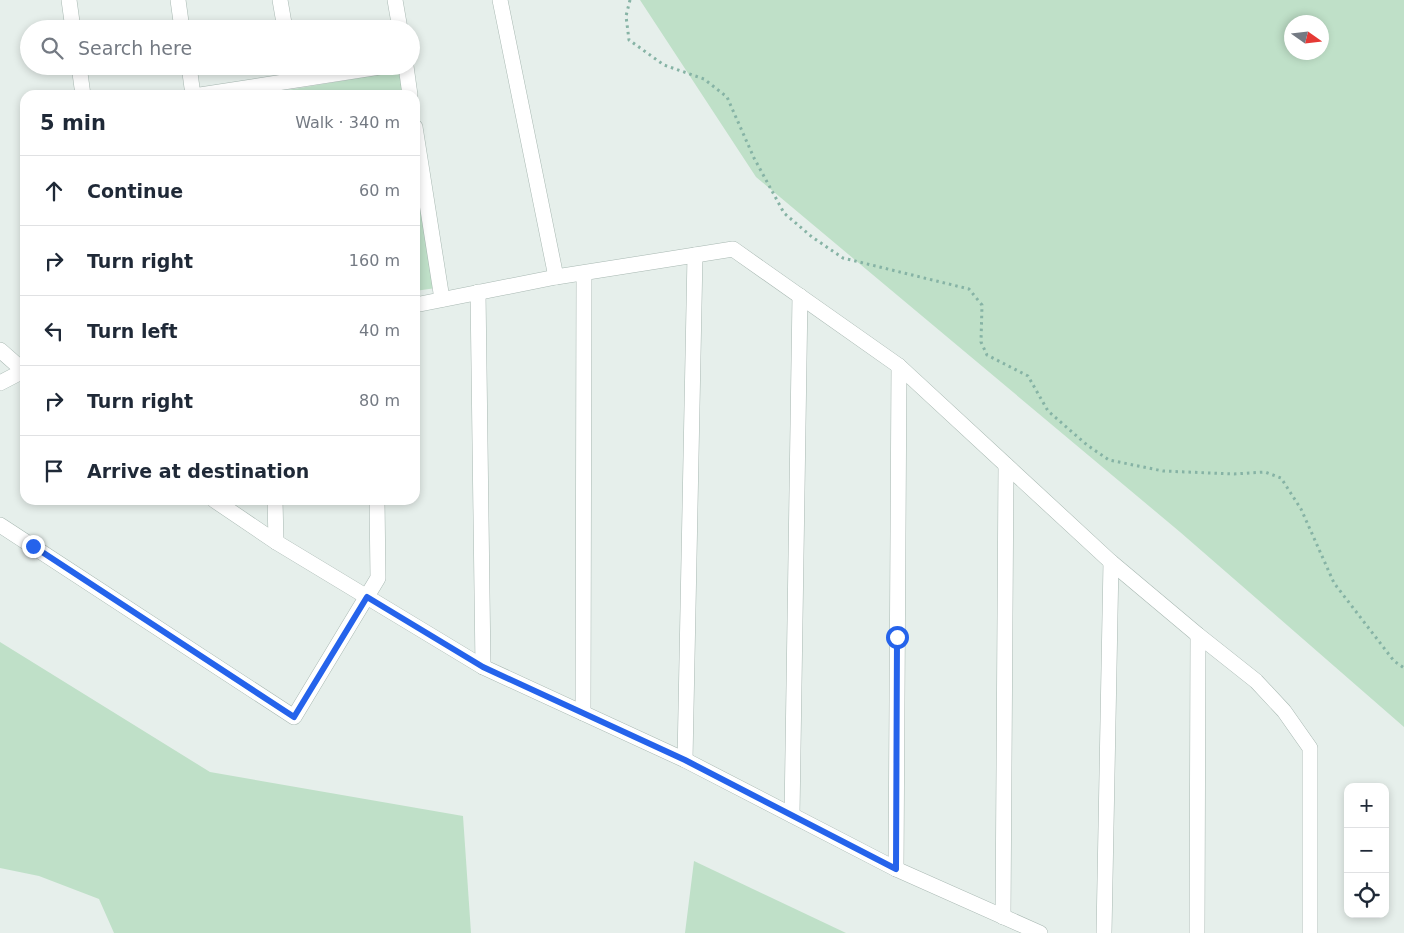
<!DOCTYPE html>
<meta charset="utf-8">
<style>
body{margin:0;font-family:"DejaVu Sans",sans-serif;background:#f6f6f7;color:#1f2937}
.controls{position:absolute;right:15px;bottom:15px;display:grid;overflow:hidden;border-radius:10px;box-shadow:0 2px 8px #0003}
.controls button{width:45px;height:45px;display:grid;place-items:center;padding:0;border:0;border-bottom:1px solid #e0e1e3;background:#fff;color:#1f2937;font:25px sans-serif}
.compass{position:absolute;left:1284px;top:15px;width:45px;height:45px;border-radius:50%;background:#fff;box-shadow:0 2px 8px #0003;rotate:104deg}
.stop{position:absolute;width:15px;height:15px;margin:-11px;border:4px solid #2563eb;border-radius:50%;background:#fff}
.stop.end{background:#2563eb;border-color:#fff;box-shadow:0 1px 5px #0008}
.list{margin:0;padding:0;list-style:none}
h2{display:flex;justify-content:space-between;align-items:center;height:65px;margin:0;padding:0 20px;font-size:21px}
h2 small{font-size:16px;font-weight:400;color:#747a83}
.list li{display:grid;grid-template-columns:32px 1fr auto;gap:15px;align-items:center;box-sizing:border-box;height:70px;padding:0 20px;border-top:1px solid #e0e1e3}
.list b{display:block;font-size:19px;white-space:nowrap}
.list em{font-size:16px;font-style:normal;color:#747a83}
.icon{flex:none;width:28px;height:28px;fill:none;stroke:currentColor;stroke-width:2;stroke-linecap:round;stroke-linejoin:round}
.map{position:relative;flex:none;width:1404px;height:933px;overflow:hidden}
.search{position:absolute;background:#fff;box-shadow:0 2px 8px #0003;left:20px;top:20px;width:400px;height:55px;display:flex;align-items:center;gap:12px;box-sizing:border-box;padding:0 18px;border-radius:28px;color:#747a83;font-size:19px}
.panel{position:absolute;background:#fff;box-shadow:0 2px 8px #0003;left:20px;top:90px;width:400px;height:415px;border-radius:15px}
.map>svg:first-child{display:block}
.green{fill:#bfe0c8;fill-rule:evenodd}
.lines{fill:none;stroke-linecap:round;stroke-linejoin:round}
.street-casing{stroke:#a8b8b2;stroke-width:16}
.path{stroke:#86b3a5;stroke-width:3;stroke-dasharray:2.5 4;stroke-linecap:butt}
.street{stroke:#fff;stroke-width:15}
.route{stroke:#2563eb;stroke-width:6}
</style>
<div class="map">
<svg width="1404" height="933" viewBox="0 0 1404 933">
<rect width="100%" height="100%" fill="#e6efeb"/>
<!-- green -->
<g class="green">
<path d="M640 0H1404V727L1180 532 756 177ZM1322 22V52H1292V22Z"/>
<polygon points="406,70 410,95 258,95"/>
<polygon points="415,134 436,288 415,291"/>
<polygon points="0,642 210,772 463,816 471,933 114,933 99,899 39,876 0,868"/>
<polygon points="694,861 846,933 685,933"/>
</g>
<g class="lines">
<!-- street casing -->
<g class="street-casing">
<g id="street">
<polyline points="69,0 73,29"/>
<polyline points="178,0 182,29"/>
<polyline points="280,0 285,29"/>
<polyline points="395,0 400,29"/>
<polyline points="500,0 556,277"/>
<polyline points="79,66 83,95"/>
<polyline points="189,66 193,95"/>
<polyline points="406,66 410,95"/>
<polyline points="200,95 386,66"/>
<polyline points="415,127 442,299"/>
<polyline points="478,292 483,667"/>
<polyline points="415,305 556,277 733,249 899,366 1111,562 1198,635 1256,681 1284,711 1310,748 1310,933"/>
<polyline points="0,350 25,372"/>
<polyline points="0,383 25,370"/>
<polyline points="214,500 276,542 483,667 685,760 896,869 1040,933"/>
<polyline points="275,500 276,542"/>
<polyline points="0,525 294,717 378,578 377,500"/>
<polyline points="583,713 584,273"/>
<polyline points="685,760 695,255"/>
<polyline points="792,815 800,296"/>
<polyline points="896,869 899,366"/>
<polyline points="1003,917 1006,465"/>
<polyline points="1104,933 1111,562"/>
<polyline points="1197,933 1198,635"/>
</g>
</g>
<!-- path -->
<polyline class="path" points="630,0 626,16 629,40 664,65 704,79 727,97 754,158 784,213 812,237 843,258 969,289 982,305 981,342 987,355 1028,376 1048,411 1087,445 1109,460 1163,471 1234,474 1265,472 1281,478 1301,509 1334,583 1394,661 1404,668"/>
<!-- street -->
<use href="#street" class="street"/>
</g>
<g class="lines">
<!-- route -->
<polyline class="route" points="33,546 294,717 367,597 483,667 685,760 896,869 897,637"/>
</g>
</svg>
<div class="controls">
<button>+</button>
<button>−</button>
<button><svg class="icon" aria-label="locate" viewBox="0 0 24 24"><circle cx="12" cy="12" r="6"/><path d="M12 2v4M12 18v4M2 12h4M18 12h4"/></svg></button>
</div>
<svg class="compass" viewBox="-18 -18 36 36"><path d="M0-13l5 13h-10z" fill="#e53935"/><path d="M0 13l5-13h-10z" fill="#747a83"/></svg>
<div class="stop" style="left:897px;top:637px"></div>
<div class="stop end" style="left:33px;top:546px"></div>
<div class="search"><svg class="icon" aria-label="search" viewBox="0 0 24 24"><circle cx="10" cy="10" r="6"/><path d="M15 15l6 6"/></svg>Search here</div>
<section class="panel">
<h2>5 min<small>Walk · 340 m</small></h2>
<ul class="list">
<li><svg class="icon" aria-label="ahead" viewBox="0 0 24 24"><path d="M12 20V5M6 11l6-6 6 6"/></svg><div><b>Continue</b></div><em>60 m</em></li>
<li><svg class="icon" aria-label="right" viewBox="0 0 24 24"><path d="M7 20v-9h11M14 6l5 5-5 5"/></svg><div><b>Turn right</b></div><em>160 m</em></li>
<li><svg class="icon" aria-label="left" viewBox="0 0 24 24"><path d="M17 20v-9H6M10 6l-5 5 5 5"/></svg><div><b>Turn left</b></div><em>40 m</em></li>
<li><svg class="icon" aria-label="right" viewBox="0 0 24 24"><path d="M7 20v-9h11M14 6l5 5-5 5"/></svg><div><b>Turn right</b></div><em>80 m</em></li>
<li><svg class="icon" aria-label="arrive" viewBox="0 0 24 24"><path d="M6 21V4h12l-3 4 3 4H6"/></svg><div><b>Arrive at destination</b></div></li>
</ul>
</section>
</div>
